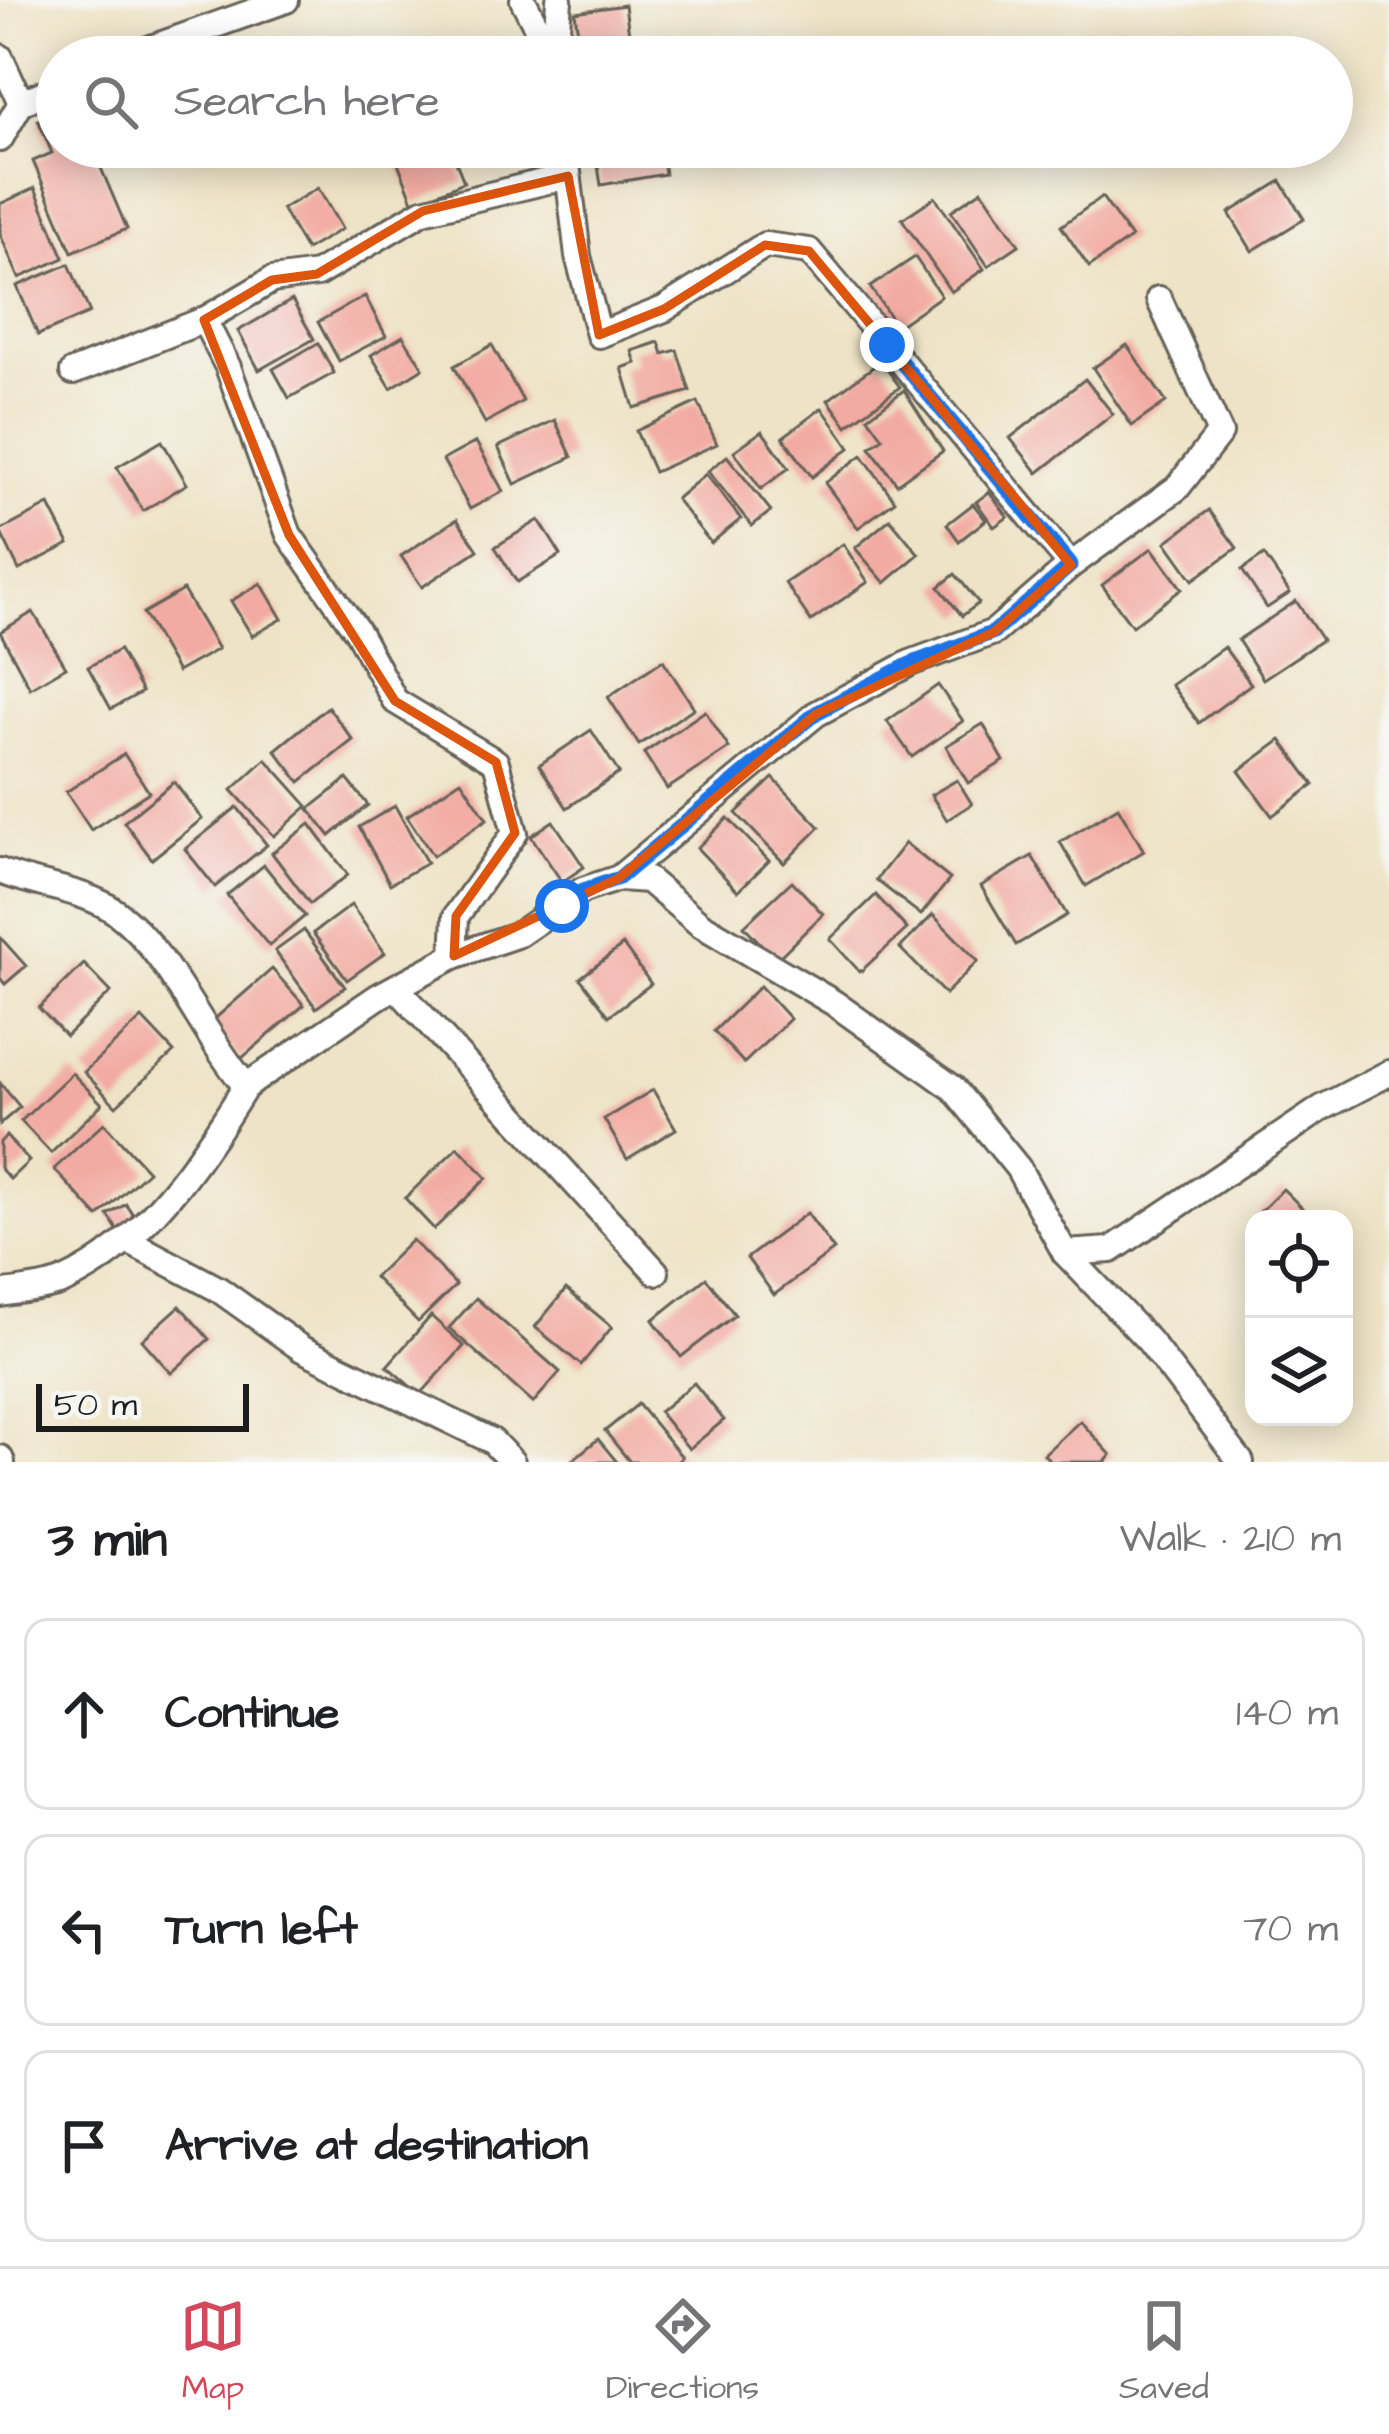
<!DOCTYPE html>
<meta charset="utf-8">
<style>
body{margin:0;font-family:"Architects Daughter",sans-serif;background:#f6f6f6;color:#202124}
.controls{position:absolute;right:36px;bottom:36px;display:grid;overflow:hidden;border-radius:24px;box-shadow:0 6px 30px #0003}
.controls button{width:108px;height:108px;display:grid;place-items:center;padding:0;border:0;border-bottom:3px solid #e0e0e0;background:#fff;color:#202124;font:60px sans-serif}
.scale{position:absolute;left:36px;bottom:30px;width:213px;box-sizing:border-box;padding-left:12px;border:6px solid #1c1c1c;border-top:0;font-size:33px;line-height:42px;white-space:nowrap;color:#1c1c1c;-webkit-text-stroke:9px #f6f6f2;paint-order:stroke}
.stop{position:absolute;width:36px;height:36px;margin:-27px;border:9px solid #1a73e8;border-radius:50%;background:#fff}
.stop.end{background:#1a73e8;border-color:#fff;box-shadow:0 3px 12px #0008}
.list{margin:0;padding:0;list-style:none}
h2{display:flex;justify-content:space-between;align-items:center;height:156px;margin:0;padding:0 48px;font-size:51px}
h2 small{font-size:39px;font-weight:400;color:#757577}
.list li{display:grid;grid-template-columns:78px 1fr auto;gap:36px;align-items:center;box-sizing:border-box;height:192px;margin:0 24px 24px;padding:0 24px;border:3px solid #e0e0e0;border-radius:24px}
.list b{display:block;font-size:45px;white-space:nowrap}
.list em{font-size:39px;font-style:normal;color:#757577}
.icon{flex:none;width:66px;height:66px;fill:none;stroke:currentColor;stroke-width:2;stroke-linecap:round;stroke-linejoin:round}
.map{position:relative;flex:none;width:1389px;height:1462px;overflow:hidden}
.search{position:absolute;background:#fff;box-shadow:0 6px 30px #0003;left:36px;right:36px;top:36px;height:132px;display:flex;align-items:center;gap:30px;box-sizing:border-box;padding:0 42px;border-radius:66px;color:#757577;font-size:45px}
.sheet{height:804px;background:#fff}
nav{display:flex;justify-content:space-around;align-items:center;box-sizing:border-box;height:168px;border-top:3px solid #e0e0e0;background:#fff;font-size:33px;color:#757577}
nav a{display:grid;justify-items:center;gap:6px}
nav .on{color:#d1495b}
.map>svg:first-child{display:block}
.building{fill:#f2aba3}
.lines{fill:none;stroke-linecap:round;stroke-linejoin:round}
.minor-casing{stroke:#666258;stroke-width:30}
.minor{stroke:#fff;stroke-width:24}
.route{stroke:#1a73e8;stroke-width:15}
.marked{fill:none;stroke:#de560d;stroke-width:9;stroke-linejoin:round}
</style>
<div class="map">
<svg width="1389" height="1462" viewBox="0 0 1389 1462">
<rect width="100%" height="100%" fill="#f6f6f2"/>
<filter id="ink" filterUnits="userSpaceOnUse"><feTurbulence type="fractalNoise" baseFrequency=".00833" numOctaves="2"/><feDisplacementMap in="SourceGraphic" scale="24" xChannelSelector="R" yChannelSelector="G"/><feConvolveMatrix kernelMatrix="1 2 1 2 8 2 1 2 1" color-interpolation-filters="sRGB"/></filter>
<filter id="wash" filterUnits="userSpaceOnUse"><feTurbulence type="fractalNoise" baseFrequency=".004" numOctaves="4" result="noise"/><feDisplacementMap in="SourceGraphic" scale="48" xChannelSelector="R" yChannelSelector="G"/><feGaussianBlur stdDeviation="2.7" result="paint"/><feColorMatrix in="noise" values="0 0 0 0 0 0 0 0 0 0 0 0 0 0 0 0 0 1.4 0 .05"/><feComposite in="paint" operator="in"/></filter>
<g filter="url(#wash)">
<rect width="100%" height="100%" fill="#eee3c6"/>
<g id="blocks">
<!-- building -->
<g class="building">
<polygon points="625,5 632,57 581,57 575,12"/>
<polygon points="57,112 57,147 92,147 127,229 72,252 33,161 52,153 38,120"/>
<polygon points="421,147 450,147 464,182 414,203 396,158"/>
<polygon points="595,147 661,147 665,174 601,185"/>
<polygon points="1281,181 1304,219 1252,251 1229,213"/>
<polygon points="35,188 64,258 19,278 0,234 0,204"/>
<polygon points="318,188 342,229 306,250 282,209"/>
<polygon points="982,190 1019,245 988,266 951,211"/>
<polygon points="935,197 984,269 951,292 902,219"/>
<polygon points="1102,197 1131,238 1089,267 1061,226"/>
<polygon points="915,257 941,296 897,327 870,287"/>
<polygon points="69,264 90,313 38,335 17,286"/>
<polygon points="365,296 386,336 339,361 318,322"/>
<polygon points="292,300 314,339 259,370 238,331"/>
<polygon points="403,336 423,368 391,388 371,355"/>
<polygon points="659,342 663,354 677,350 690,391 634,408 622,368 636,363 632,351"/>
<polygon points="318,343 334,373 289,398 273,369"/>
<polygon points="492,345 523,401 485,423 454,366"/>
<polygon points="1127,345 1166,402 1132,426 1093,368"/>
<polygon points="881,361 900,387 847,426 828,400"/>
<polygon points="1085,379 1113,414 1038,473 1010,438"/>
<polygon points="904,390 943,451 897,484 870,447 883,438 868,417"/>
<polygon points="698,402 717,444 654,472 636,431"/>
<polygon points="822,408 850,448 812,477 783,437"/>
<polygon points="555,420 572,457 515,484 498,447"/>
<polygon points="762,431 789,468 761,489 734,451"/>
<polygon points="162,441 187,484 143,511 117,467"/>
<polygon points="476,442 503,491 470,509 443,460"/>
<polygon points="862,455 895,501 858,528 825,483"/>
<polygon points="727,456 771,511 752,526 708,471"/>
<polygon points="706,474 741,519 711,543 676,499"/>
<polygon points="989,492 1008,517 994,527 976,502"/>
<polygon points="973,504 986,520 959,541 947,524"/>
<polygon points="49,505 69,544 19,570 0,531"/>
<polygon points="1209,510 1237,548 1193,580 1166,542"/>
<polygon points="457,519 478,550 422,587 401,556"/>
<polygon points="890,519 919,554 885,583 855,548"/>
<polygon points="539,520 561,555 517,582 495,547"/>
<polygon points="843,544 868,582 811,621 785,583"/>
<polygon points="1152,548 1182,589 1132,626 1102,585"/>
<polygon points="1264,555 1290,593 1267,608 1242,570"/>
<polygon points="955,574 979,603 962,616 939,587"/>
<polygon points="261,583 282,619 252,636 231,601"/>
<polygon points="183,590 218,649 177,672 143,613"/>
<polygon points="1296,601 1322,640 1263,679 1238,640"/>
<polygon points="33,612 66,667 30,688 0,632"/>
<polygon points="1224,647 1251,684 1199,723 1171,685"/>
<polygon points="119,650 142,692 111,709 88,667"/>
<polygon points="663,660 694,708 639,745 608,697"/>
<polygon points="938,685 963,721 912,757 887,721"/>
<polygon points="328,707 353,740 300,782 275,750"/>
<polygon points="705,711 729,748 667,789 644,753"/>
<polygon points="983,724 1004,761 968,783 946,746"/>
<polygon points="591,730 619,773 567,808 539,765"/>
<polygon points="1281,740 1314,785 1272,816 1239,771"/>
<polygon points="124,754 149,792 91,830 66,792"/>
<polygon points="266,759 308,806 274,836 232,790"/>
<polygon points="773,778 820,827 784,863 736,813"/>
<polygon points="347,779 368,805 330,836 309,809"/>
<polygon points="461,780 487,819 433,856 407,816"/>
<polygon points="957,780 972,804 947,820 931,795"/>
<polygon points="174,782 202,819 152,859 124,822"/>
<polygon points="395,806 427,863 390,884 359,827"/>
<polygon points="237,807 267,845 215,887 185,849"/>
<polygon points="1118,807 1144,851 1086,886 1060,842"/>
<polygon points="728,818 769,861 738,891 697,848"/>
<polygon points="553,821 584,867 562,882 531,836"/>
<polygon points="310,824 348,875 310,904 272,853"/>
<polygon points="905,843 950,879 921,915 876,880"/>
<polygon points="1032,856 1067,915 1016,945 981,886"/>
<polygon points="264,865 305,916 269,946 227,895"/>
<polygon points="792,881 823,914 776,960 744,926"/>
<polygon points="876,895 907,929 860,972 830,939"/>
<polygon points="351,905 385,953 347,980 313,933"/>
<polygon points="933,915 978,961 945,994 900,948"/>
<polygon points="304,930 345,987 316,1008 275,951"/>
<polygon points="0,937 26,966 5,984 0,978"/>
<polygon points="623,945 651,984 609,1016 580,978"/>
<polygon points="84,964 111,992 66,1036 39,1008"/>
<polygon points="272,969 304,1005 241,1059 210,1023"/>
<polygon points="760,986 790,1019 744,1063 714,1031"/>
<polygon points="142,1018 174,1052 116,1106 84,1072"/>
<polygon points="72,1073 102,1104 51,1153 21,1121"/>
<polygon points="0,1083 20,1107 0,1124"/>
<polygon points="653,1090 676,1129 627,1159 604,1119"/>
<polygon points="104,1123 148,1171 98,1217 54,1169"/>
<polygon points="6,1136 29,1161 10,1179 0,1168 0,1142"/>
<polygon points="458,1147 487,1178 434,1229 405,1198"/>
<polygon points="1283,1189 1313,1219 1253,1219"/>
<polygon points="126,1204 136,1219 118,1231 108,1215"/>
<polygon points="807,1213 834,1250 774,1295 747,1258"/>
<polygon points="412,1240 456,1285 418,1322 374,1277"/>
<polygon points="706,1278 735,1315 681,1357 653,1320"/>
<polygon points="566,1289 612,1327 581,1365 535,1327"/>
<polygon points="476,1298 560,1372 533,1403 449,1328"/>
<polygon points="180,1306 209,1339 171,1373 142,1340"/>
<polygon points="431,1316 464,1346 420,1395 387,1366"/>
<polygon points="694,1383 724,1420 689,1449 659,1412"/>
<polygon points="638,1404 682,1457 677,1462 630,1462 605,1431"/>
<polygon points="1080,1421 1111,1455 1105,1462 1051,1462 1044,1454"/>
<polygon points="598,1439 617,1462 570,1462"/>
</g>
</g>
</g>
<g filter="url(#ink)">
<use href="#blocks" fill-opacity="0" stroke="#666258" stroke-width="3"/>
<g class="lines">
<!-- minor casing -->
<g class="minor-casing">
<g id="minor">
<polyline points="523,0 552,57"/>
<polyline points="0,57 21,103 57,87"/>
<polyline points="126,57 286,0"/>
<polyline points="555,57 559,0"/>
<polyline points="0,139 21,103"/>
<polyline points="565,147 578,256 599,335 664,309 765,245 809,251 1071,565"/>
<polyline points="204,320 272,280 317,274 423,211 568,176"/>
<polyline points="73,372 204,320 228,367 289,535 357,631 395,701 496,762 515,833 456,916 454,956"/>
<path d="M0 871C36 886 84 889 116 912 168 950 203 1036 246 1086L379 996 454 956 519 934 583 890 619 878 648 880 700 924 834 1003 953 1088 1018 1168 1065 1253 1149 1341 1241 1462"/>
<polyline points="619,878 816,714 910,663 994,632 1071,565 1177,488 1220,433 1159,299"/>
<polyline points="396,987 656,1272"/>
<polyline points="126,1240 218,1289 302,1349 492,1441 512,1462"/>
<polyline points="1065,1253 1111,1250 1322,1108 1389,1073"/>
<path d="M0 1294C20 1290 46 1289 64 1281 145 1244 201 1159 246 1086"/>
<polyline points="0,1458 2,1462"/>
</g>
</g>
<!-- minor -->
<use href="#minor" class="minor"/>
</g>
</g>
<g class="lines" filter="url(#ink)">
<!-- route -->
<polyline class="route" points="562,906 583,890 619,878 816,713 910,664 994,632 1071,565 887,345"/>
</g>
<!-- marked area -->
<path class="marked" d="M568 176 599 335 664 309 765 245 809 251 1071 565 994 632 816 714 619 878 454 956 456 916 515 833 496 762 395 701 289 535 204 320 272 280 317 274 423 211Z"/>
</svg>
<div class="controls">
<button><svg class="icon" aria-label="locate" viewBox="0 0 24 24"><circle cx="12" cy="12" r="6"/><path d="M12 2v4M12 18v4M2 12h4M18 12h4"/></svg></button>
<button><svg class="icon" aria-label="layers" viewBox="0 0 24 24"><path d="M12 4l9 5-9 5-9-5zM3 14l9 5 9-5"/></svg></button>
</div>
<div class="scale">50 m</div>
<div class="stop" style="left:562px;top:906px"></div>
<div class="stop end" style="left:887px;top:345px"></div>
<div class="search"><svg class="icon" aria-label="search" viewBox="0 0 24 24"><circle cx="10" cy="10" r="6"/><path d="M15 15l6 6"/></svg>Search here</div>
</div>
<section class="sheet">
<h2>3 min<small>Walk · 210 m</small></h2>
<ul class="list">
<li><svg class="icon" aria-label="ahead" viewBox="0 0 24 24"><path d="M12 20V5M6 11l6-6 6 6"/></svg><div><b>Continue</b></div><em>140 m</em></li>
<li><svg class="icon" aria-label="left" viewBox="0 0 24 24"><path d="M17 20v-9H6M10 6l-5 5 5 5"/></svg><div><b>Turn left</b></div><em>70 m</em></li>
<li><svg class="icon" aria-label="arrive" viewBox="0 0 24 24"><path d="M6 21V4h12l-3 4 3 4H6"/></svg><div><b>Arrive at destination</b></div></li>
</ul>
</section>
<nav>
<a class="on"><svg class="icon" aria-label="map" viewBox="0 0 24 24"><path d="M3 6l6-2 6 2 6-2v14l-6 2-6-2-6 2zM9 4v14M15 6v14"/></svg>Map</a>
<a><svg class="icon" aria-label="directions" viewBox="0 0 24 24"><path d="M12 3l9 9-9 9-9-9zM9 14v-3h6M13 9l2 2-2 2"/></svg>Directions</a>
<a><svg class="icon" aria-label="saved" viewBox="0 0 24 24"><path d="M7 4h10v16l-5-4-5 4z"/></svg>Saved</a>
</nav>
